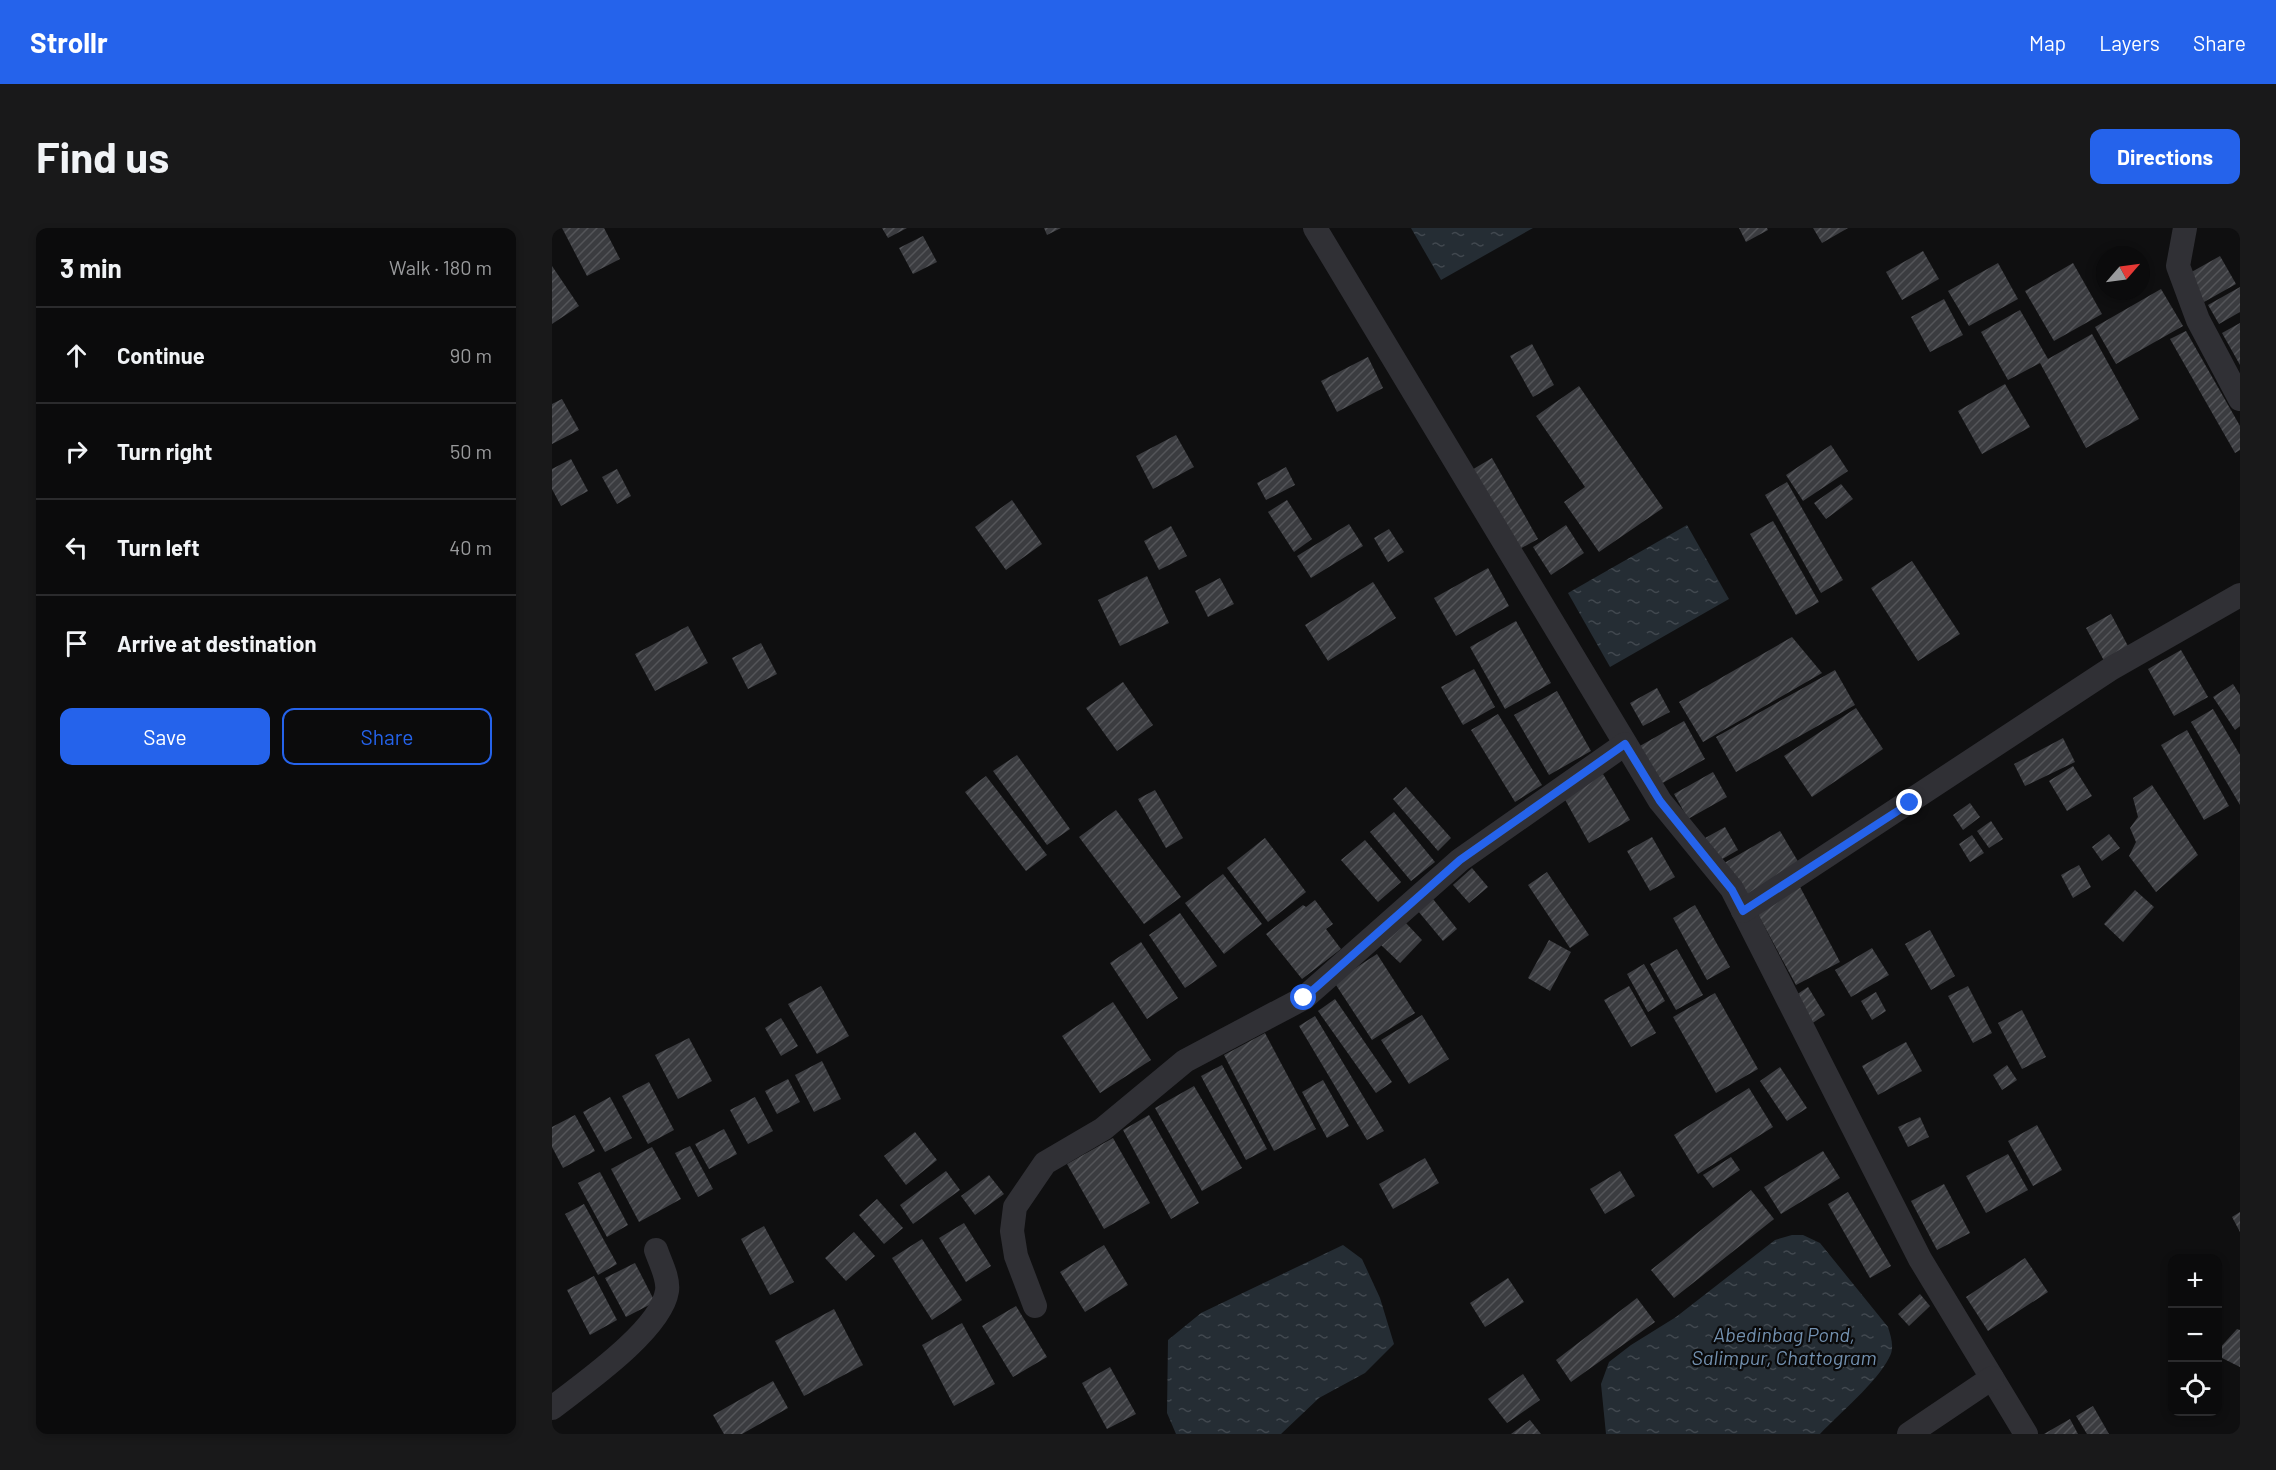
<!DOCTYPE html>
<meta charset="utf-8">
<style>
body{margin:0;font-family:Barlow,sans-serif;background:#19191a;color:#f1f3f6}
.controls{position:absolute;right:18px;bottom:18px;display:grid;overflow:hidden;border-radius:12px;box-shadow:0 3px 9px #0003}
.controls button{width:54px;height:54px;display:grid;place-items:center;padding:0;border:0;border-bottom:2px solid #2b2b2d;background:#0b0b0c;color:#f1f3f6;font:30px sans-serif}
.compass{position:absolute;left:1544px;top:18px;width:54px;height:54px;border-radius:50%;background:#0b0b0c;box-shadow:0 3px 9px #0003;rotate:62deg}
.stop{position:absolute;width:18px;height:18px;margin:-14px;border:4px solid #2563eb;border-radius:50%;background:#fff}
.stop.end{background:#2563eb;border-color:#fff;box-shadow:0 2px 6px #0008}
.list{margin:0;padding:0;list-style:none}
h2{display:flex;justify-content:space-between;align-items:center;height:78px;margin:0;padding:0 24px;font-size:26px}
h2 small{font-size:20px;font-weight:400;color:#9a9b9d}
.list li{display:grid;grid-template-columns:39px 1fr auto;gap:18px;align-items:center;box-sizing:border-box;height:96px;padding:0 24px;border-top:2px solid #2b2b2d}
.list b{display:block;font-size:22px;white-space:nowrap}
.list em{font-size:20px;font-style:normal;color:#9a9b9d}
.actions{display:flex;gap:12px;padding:18px 24px}
.actions a{flex:1;padding:14px 0;border:2px solid #2563eb;border-radius:12px;text-align:center;font-size:21px;color:#2563eb}
.actions .main{background:#2563eb;color:#fff}
.icon{flex:none;width:33px;height:33px;fill:none;stroke:currentColor;stroke-width:2;stroke-linecap:round;stroke-linejoin:round}
.map{position:relative;flex:none;width:1688px;height:1206px;overflow:hidden;border-radius:12px}
header{display:flex;align-items:center;gap:36px;box-sizing:border-box;height:84px;padding:0 30px;background:#2563eb;color:#fff}
header strong{font-size:28px}
nav{display:flex;gap:33px;margin-inline-start:auto;font-size:21px}
.intro{display:flex;align-items:center;justify-content:space-between;box-sizing:border-box;height:144px;padding:0 36px}
h1{margin:0;font-size:42px}
.button{padding:15px 27px;border-radius:12px;background:#2563eb;color:#fff;font-size:21px;font-weight:700}
main{display:flex;gap:36px;padding:0 36px}
aside{flex:1;background:#0b0b0c;border-radius:12px;box-shadow:0 3px 9px #0003}
.map>svg:first-child{display:block}
.water{fill:url(#water-ripples)}
.building{fill:url(#building-hatch)}
.lines{fill:none;stroke-linecap:round;stroke-linejoin:round}
.street{stroke:#303035;stroke-width:24}
.route{stroke:#2563eb;stroke-width:8}
.labels{text-anchor:middle;dominant-baseline:central;stroke-width:4.5;stroke-linejoin:round;paint-order:stroke}
.water-label{font-size:20px;font-style:italic;fill:#7391b0;stroke:#0a0a0b}
</style>
<header>
<strong>Strollr</strong>
<nav><a>Map</a><a>Layers</a><a>Share</a></nav>
</header>
<div class="intro"><h1>Find us</h1><a class="button">Directions</a></div>
<main>
<aside>
<h2>3 min<small>Walk · 180 m</small></h2>
<ul class="list">
<li><svg class="icon" aria-label="ahead" viewBox="0 0 24 24"><path d="M12 20V5M6 11l6-6 6 6"/></svg><div><b>Continue</b></div><em>90 m</em></li>
<li><svg class="icon" aria-label="right" viewBox="0 0 24 24"><path d="M7 20v-9h11M14 6l5 5-5 5"/></svg><div><b>Turn right</b></div><em>50 m</em></li>
<li><svg class="icon" aria-label="left" viewBox="0 0 24 24"><path d="M17 20v-9H6M10 6l-5 5 5 5"/></svg><div><b>Turn left</b></div><em>40 m</em></li>
<li><svg class="icon" aria-label="arrive" viewBox="0 0 24 24"><path d="M6 21V4h12l-3 4 3 4H6"/></svg><div><b>Arrive at destination</b></div></li>
</ul>
<div class="actions"><a class="main">Save</a><a>Share</a></div>
</aside>
<div class="map">
<svg width="1688" height="1206" viewBox="0 0 1688 1206">
<defs>
<pattern id="water-ripples" width="26" height="14" patternUnits="userSpaceOnUse" patternTransform="scale(1.5)"><rect width="26" height="14" fill="#252d34"/><path d="M2 4q2-2 4 0t4 0M15 11q2-2 4 0t4 0" fill="none" stroke="#41484f"/></pattern>
<pattern id="building-hatch" width="6" height="6" patternUnits="userSpaceOnUse" patternTransform="scale(1.5)"><rect width="6" height="6" fill="#3b3c40"/><path d="M-1 1l2-2M0 6l6-6M5 7l2-2" fill="none" stroke="#545559"/></pattern>
</defs>
<rect width="100%" height="100%" fill="#0f0f10"/>
<!-- water -->
<g class="water">
<polygon points="859,0 981,0 889,52"/>
<polygon points="1135,297 1177,371 1058,439 1016,365"/>
<path d="M1240 1007H1251L1268 1015 1336 1099C1339 1109 1343 1120 1337 1130 1325 1154 1287 1186 1268 1206H1054L1049 1156 1057 1134 1079 1117 1124 1089 1223 1012Z"/>
<polygon points="791,1017 810,1031 828,1070 842,1116 813,1145 767,1170 729,1206 624,1206 615,1185 616,1112 649,1085"/>
</g>
<!-- building -->
<g class="building">
<polygon points="10,0 52,0 68,31 35,48"/>
<polygon points="330,0 355,0 336,10"/>
<polygon points="492,0 509,0 495,7"/>
<polygon points="1187,0 1215,0 1216,2 1194,14"/>
<polygon points="1261,0 1296,0 1270,15"/>
<polygon points="371,8 385,34 361,46 347,20"/>
<polygon points="1371,23 1387,51 1350,72 1334,44"/>
<polygon points="1668,28 1684,56 1652,74 1636,46"/>
<polygon points="1446,35 1466,71 1417,98 1396,63"/>
<polygon points="1521,35 1550,86 1502,113 1473,63"/>
<polygon points="0,38 27,78 0,96"/>
<polygon points="1688,59 1688,84 1667,96 1656,77"/>
<polygon points="1609,61 1631,98 1564,136 1543,99"/>
<polygon points="1392,71 1411,107 1378,124 1359,89"/>
<polygon points="1468,82 1496,131 1540,106 1587,191 1534,220 1488,135 1456,152 1429,104"/>
<polygon points="1688,95 1688,137 1670,105"/>
<polygon points="1634,103 1688,198 1688,222 1683,225 1618,111"/>
<polygon points="980,116 1002,157 981,169 958,128"/>
<polygon points="816,129 831,160 785,184 769,153"/>
<polygon points="1453,156 1478,199 1430,226 1406,183"/>
<polygon points="1027,158 1111,280 1047,324 1012,274 1033,259 984,188"/>
<polygon points="10,171 27,202 0,216 0,176"/>
<polygon points="624,207 642,239 601,261 584,228"/>
<polygon points="1279,217 1296,243 1251,273 1234,247"/>
<polygon points="940,230 986,311 964,323 918,243"/>
<polygon points="19,231 36,263 9,278 0,261 0,241"/>
<polygon points="734,239 743,257 714,272 705,255"/>
<polygon points="65,241 79,268 65,276 50,249"/>
<polygon points="1235,254 1291,352 1269,365 1213,267"/>
<polygon points="1289,256 1301,271 1274,291 1262,275"/>
<polygon points="460,272 490,316 454,342 423,299"/>
<polygon points="735,272 760,311 742,324 716,284"/>
<polygon points="1221,293 1267,374 1244,387 1198,306"/>
<polygon points="797,296 811,318 759,350 745,328"/>
<polygon points="1014,297 1032,325 999,347 981,319"/>
<polygon points="619,298 635,328 607,342 592,313"/>
<polygon points="837,301 852,324 836,334 822,310"/>
<polygon points="1360,333 1408,406 1366,433 1319,360"/>
<polygon points="936,340 957,378 904,408 882,370"/>
<polygon points="595,348 617,395 568,418 546,372"/>
<polygon points="668,350 682,376 656,389 643,363"/>
<polygon points="821,354 844,390 776,433 753,397"/>
<polygon points="1559,386 1585,435 1561,449 1534,400"/>
<polygon points="964,393 999,455 953,481 918,419"/>
<polygon points="136,398 156,435 103,463 83,426"/>
<polygon points="1240,409 1270,445 1151,514 1127,474"/>
<polygon points="209,415 225,446 196,461 180,430"/>
<polygon points="1629,422 1656,469 1622,488 1596,441"/>
<polygon points="922,441 943,479 911,497 889,459"/>
<polygon points="1283,442 1303,477 1184,544 1164,509"/>
<polygon points="571,454 601,497 565,523 534,480"/>
<polygon points="1681,456 1688,467 1688,498 1683,502 1661,469"/>
<polygon points="1105,460 1118,484 1091,498 1078,475"/>
<polygon points="1005,463 1039,523 997,547 962,487"/>
<polygon points="1304,480 1331,521 1260,569 1232,528"/>
<polygon points="1661,481 1688,527 1688,577 1639,494"/>
<polygon points="946,486 990,557 963,574 919,502"/>
<polygon points="1132,493 1153,531 1100,561 1079,523"/>
<polygon points="1635,502 1677,578 1652,592 1609,517"/>
<polygon points="1511,510 1523,534 1473,558 1462,536"/>
<polygon points="465,527 518,601 495,617 441,543"/>
<polygon points="1521,538 1540,568 1515,583 1497,553"/>
<polygon points="1161,544 1175,569 1136,591 1122,566"/>
<polygon points="1051,546 1078,592 1037,615 1011,568"/>
<polygon points="434,548 495,627 474,643 413,564"/>
<polygon points="1600,557 1646,627 1604,664 1577,628 1584,614 1578,600 1586,589 1581,570"/>
<polygon points="854,559 899,610 886,623 841,571"/>
<polygon points="603,562 631,610 614,620 586,571"/>
<polygon points="1418,575 1428,589 1411,602 1401,587"/>
<polygon points="564,582 629,669 592,696 527,609"/>
<polygon points="842,584 883,634 859,653 818,604"/>
<polygon points="1439,593 1451,611 1437,620 1425,603"/>
<polygon points="1173,599 1186,622 1160,637 1146,614"/>
<polygon points="1228,603 1254,647 1193,682 1167,638"/>
<polygon points="1557,606 1568,620 1550,633 1540,619"/>
<polygon points="1420,607 1432,625 1418,634 1407,616"/>
<polygon points="1100,609 1123,649 1098,663 1075,623"/>
<polygon points="713,610 754,664 716,694 675,640"/>
<polygon points="813,612 849,654 826,674 789,632"/>
<polygon points="1527,637 1539,659 1521,670 1509,647"/>
<polygon points="920,640 936,659 917,675 901,657"/>
<polygon points="995,644 1037,707 1018,720 976,657"/>
<polygon points="671,646 710,696 672,726 633,675"/>
<polygon points="1247,657 1288,734 1244,757 1203,681"/>
<polygon points="1583,662 1602,679 1571,714 1552,696"/>
<polygon points="881,671 905,701 891,713 866,683"/>
<polygon points="763,672 781,696 774,701 789,721 750,751 714,706 751,677 754,679"/>
<polygon points="1143,677 1178,739 1155,752 1121,690"/>
<polygon points="628,685 665,738 633,760 597,707"/>
<polygon points="852,693 870,712 848,735 829,717"/>
<polygon points="1378,702 1403,748 1379,762 1353,716"/>
<polygon points="997,712 1019,724 998,763 976,750"/>
<polygon points="589,714 626,770 595,791 558,735"/>
<polygon points="1320,720 1337,747 1299,769 1283,742"/>
<polygon points="1125,721 1151,767 1124,782 1098,736"/>
<polygon points="825,726 863,785 820,812 782,754"/>
<polygon points="1092,736 1113,773 1096,784 1075,746"/>
<polygon points="269,758 297,808 265,826 236,776"/>
<polygon points="1077,758 1104,805 1079,819 1052,772"/>
<polygon points="1416,758 1440,805 1421,815 1396,768"/>
<polygon points="1256,759 1273,787 1259,796 1244,767"/>
<polygon points="1324,764 1334,783 1320,792 1309,773"/>
<polygon points="1163,765 1206,841 1164,865 1121,789"/>
<polygon points="783,771 840,854 824,865 766,783"/>
<polygon points="561,774 599,832 548,865 510,808"/>
<polygon points="1470,782 1494,829 1470,841 1446,795"/>
<polygon points="870,787 897,831 857,856 829,812"/>
<polygon points="763,788 832,903 815,912 747,798"/>
<polygon points="229,790 246,818 229,828 213,800"/>
<polygon points="713,805 764,901 722,923 672,827"/>
<polygon points="137,810 160,853 126,871 103,827"/>
<polygon points="1354,814 1370,843 1326,867 1310,838"/>
<polygon points="270,833 289,871 262,884 243,847"/>
<polygon points="670,837 715,921 694,932 649,848"/>
<polygon points="1455,837 1465,852 1450,862 1441,847"/>
<polygon points="1228,839 1255,880 1235,893 1208,853"/>
<polygon points="236,851 248,874 225,886 213,863"/>
<polygon points="771,852 797,898 775,910 750,864"/>
<polygon points="97,854 122,902 96,916 70,868"/>
<polygon points="642,858 690,940 650,963 603,880"/>
<polygon points="1197,860 1221,899 1146,946 1122,907"/>
<polygon points="58,869 80,910 53,924 31,884"/>
<polygon points="203,869 221,903 196,916 178,882"/>
<polygon points="23,887 43,923 11,940 0,919 0,899"/>
<polygon points="597,887 647,975 619,991 571,902"/>
<polygon points="1368,889 1377,909 1356,919 1346,899"/>
<polygon points="1485,897 1510,942 1481,958 1456,913"/>
<polygon points="172,901 185,926 157,941 143,916"/>
<polygon points="363,904 385,932 354,957 332,928"/>
<polygon points="561,910 598,975 552,1001 515,936"/>
<polygon points="138,918 161,961 146,969 123,925"/>
<polygon points="100,919 129,971 87,994 59,941"/>
<polygon points="1271,923 1288,950 1229,986 1212,959"/>
<polygon points="1456,926 1476,962 1434,985 1414,948"/>
<polygon points="1179,929 1188,942 1161,960 1151,947"/>
<polygon points="873,930 887,955 841,981 827,956"/>
<polygon points="394,943 408,962 361,996 348,977"/>
<polygon points="1068,943 1083,968 1053,986 1038,961"/>
<polygon points="48,944 76,997 55,1009 26,955"/>
<polygon points="437,947 452,966 423,987 409,968"/>
<polygon points="1392,956 1418,1005 1385,1022 1359,973"/>
<polygon points="1199,962 1222,991 1122,1070 1099,1042"/>
<polygon points="1296,964 1339,1038 1318,1050 1276,976"/>
<polygon points="325,971 351,1000 332,1016 307,987"/>
<polygon points="32,976 65,1036 46,1047 13,986"/>
<polygon points="1688,984 1688,1004 1680,989"/>
<polygon points="412,995 439,1038 414,1054 387,1010"/>
<polygon points="212,998 242,1054 218,1067 189,1011"/>
<polygon points="302,1004 323,1028 294,1053 273,1030"/>
<polygon points="370,1011 410,1072 380,1092 340,1030"/>
<polygon points="552,1017 576,1057 533,1084 508,1044"/>
<polygon points="1473,1030 1496,1064 1436,1103 1414,1069"/>
<polygon points="83,1035 103,1074 74,1089 53,1050"/>
<polygon points="42,1048 65,1092 38,1107 15,1062"/>
<polygon points="956,1050 972,1074 933,1099 918,1075"/>
<polygon points="1368,1066 1378,1078 1357,1098 1346,1086"/>
<polygon points="1085,1070 1103,1094 1019,1154 1004,1132"/>
<polygon points="464,1078 495,1129 461,1149 430,1098"/>
<polygon points="282,1081 311,1137 252,1168 223,1113"/>
<polygon points="410,1095 443,1156 402,1178 370,1117"/>
<polygon points="1685,1101 1688,1102 1688,1139 1666,1128 1666,1122"/>
<polygon points="558,1139 584,1186 555,1201 530,1155"/>
<polygon points="971,1146 988,1172 955,1195 936,1171"/>
<polygon points="221,1153 236,1180 190,1206 172,1206 161,1187"/>
<polygon points="1541,1178 1557,1206 1535,1206 1524,1188"/>
<polygon points="1518,1191 1526,1206 1492,1206"/>
<polygon points="978,1192 989,1206 959,1206"/>
</g>
<g class="lines">
<!-- street -->
<g class="street">
<polyline points="763,0 1108,573 1180,661 1368,1031 1474,1206"/>
<polyline points="1633,0 1626,38 1646,92 1688,171"/>
<polyline points="1191,683 1560,440 1688,367"/>
<polyline points="483,1078 464,1028 460,1003 463,979 493,935 551,901 633,833 752,770 908,632 1073,516"/>
<path d="M0 1180C31 1156 109 1102 115 1063 117 1050 108 1034 104 1022"/>
<polyline points="1357,1206 1440,1150"/>
</g>
</g>
<g class="lines">
<!-- route -->
<polyline class="route" points="752,770 908,632 1073,516 1108,573 1180,662 1191,683 1358,575"/>
</g>
<g class="labels">
<!-- water labels -->
<g class="water-label">
<text x="1232" y="1106">Abedinbag Pond,<tspan x="1232" dy="23">Salimpur, Chattogram</tspan></text>
</g>
</g>
</svg>
<div class="controls">
<button>+</button>
<button>−</button>
<button><svg class="icon" aria-label="locate" viewBox="0 0 24 24"><circle cx="12" cy="12" r="6"/><path d="M12 2v4M12 18v4M2 12h4M18 12h4"/></svg></button>
</div>
<svg class="compass" viewBox="-18 -18 36 36"><path d="M0-13l5 13h-10z" fill="#e53935"/><path d="M0 13l5-13h-10z" fill="#9a9b9d"/></svg>
<div class="stop" style="left:752px;top:770px"></div>
<div class="stop end" style="left:1358px;top:575px"></div>
</div>
</main>
